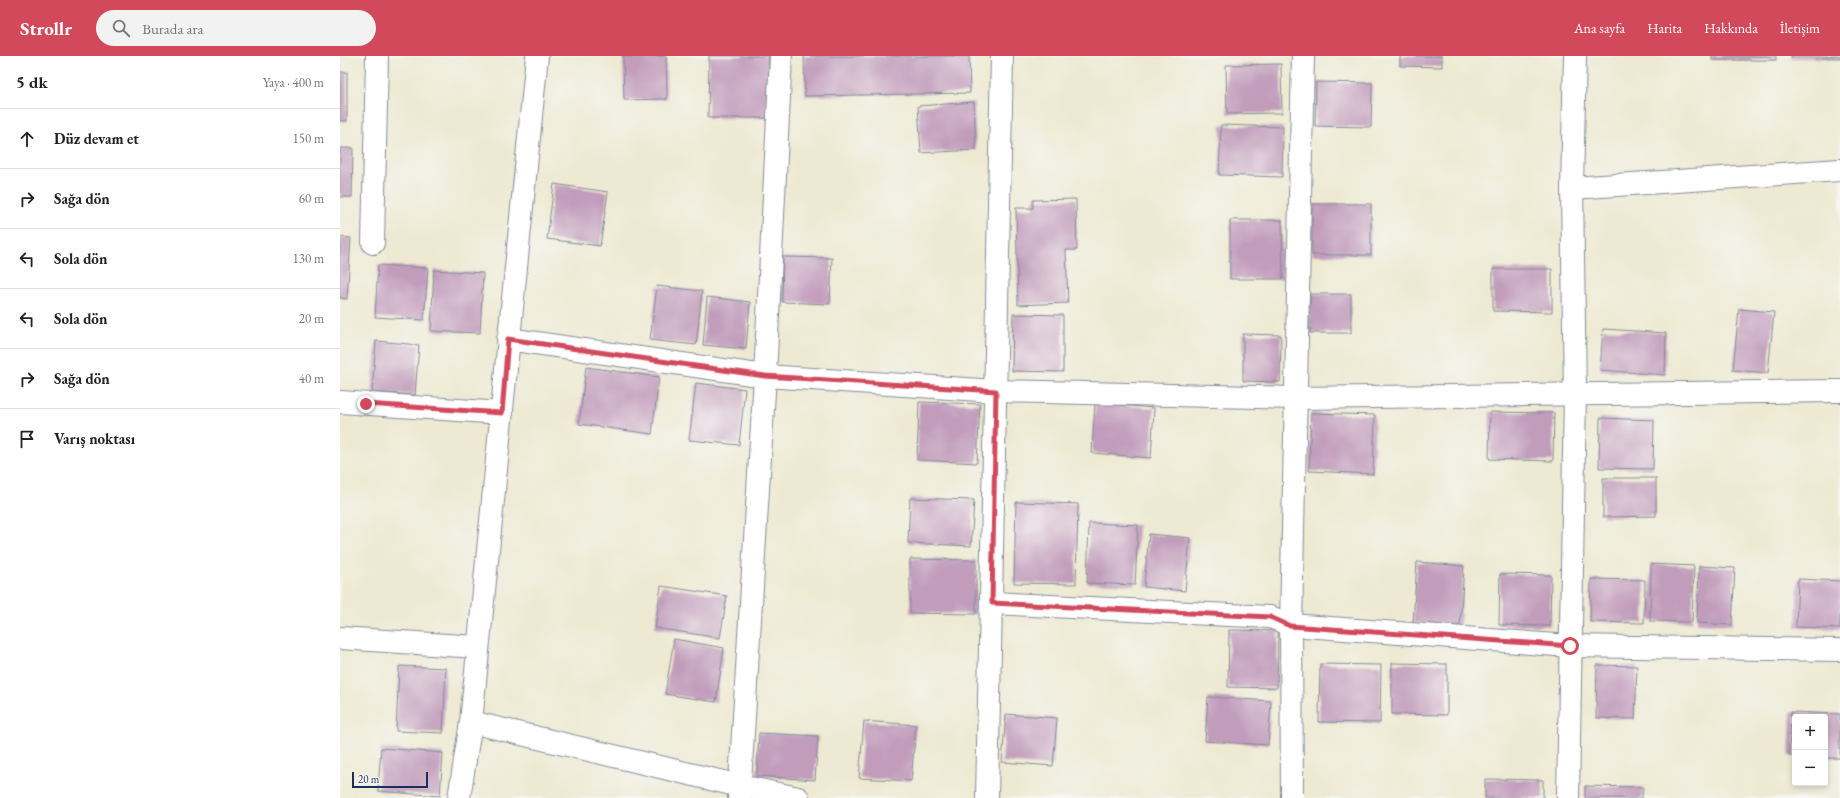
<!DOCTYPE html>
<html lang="tr">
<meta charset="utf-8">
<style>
body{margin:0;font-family:"EB Garamond",serif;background:#f2f2f2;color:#222}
.controls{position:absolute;right:12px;bottom:12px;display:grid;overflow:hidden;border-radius:4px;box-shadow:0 2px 6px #0003}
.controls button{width:36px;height:36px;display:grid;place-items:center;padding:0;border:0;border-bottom:1px solid #e0e0e0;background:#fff;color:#222;font:20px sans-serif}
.scale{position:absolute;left:12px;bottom:10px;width:76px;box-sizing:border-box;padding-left:4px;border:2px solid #1b2f5e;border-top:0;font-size:11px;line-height:14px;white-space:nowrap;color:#1b2f5e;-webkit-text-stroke:3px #f6f6f2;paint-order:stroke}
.stop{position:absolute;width:12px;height:12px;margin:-9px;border:3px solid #d1495b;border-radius:50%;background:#fff}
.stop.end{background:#d1495b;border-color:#fff;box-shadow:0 1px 4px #0008}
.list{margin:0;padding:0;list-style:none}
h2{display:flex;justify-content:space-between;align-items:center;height:52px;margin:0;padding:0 16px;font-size:17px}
h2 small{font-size:13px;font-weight:400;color:#767676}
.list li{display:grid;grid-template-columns:26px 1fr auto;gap:12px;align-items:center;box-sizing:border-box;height:60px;padding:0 16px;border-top:1px solid #e0e0e0}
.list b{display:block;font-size:15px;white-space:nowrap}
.list em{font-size:13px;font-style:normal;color:#767676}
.icon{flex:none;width:22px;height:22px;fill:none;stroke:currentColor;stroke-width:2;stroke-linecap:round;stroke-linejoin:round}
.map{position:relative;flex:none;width:1500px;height:742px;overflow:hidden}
header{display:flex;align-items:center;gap:24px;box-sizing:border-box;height:56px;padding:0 20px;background:#d1495b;color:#fff}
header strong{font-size:19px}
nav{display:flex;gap:22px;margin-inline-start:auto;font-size:14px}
.search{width:280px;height:36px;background:#f2f2f2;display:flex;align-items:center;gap:10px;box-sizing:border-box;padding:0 14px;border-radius:22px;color:#767676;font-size:15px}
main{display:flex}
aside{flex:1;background:#fff}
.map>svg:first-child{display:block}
.building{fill:#c19cbb}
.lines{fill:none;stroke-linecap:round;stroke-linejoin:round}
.street-casing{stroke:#848c98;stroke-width:24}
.street{stroke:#fff;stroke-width:22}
.route{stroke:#d1495b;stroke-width:5}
</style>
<header>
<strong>Strollr</strong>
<div class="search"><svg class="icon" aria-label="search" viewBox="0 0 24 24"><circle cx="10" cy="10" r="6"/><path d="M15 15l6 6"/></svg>Burada ara</div>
<nav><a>Ana sayfa</a><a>Harita</a><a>Hakkında</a><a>İletişim</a></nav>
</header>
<main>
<aside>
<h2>5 dk<small>Yaya · 400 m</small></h2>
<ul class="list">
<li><svg class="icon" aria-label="ahead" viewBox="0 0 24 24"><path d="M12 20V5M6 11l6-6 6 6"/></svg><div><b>Düz devam et</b></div><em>150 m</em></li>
<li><svg class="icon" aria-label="right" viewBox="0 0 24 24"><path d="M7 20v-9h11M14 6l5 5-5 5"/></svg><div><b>Sağa dön</b></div><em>60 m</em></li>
<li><svg class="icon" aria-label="left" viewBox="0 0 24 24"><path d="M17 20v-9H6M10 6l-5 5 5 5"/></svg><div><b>Sola dön</b></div><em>130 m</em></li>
<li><svg class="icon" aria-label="left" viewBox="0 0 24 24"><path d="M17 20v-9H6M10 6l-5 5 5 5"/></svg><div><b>Sola dön</b></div><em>20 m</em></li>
<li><svg class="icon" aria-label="right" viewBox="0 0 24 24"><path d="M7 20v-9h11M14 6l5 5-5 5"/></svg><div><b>Sağa dön</b></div><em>40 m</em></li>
<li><svg class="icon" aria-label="arrive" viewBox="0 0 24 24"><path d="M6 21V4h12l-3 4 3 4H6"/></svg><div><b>Varış noktası</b></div></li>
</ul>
</aside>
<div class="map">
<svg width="1500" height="742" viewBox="0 0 1500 742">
<rect width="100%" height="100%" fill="#f6f6f2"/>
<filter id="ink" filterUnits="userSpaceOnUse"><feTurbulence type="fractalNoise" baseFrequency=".025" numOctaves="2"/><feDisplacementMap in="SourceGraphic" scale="8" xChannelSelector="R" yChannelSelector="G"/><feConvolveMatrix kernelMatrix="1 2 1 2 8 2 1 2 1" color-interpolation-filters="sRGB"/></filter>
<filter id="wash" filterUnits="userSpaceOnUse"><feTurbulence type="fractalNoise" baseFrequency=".012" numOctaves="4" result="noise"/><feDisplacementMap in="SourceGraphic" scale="16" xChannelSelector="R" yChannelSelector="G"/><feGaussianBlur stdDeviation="0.9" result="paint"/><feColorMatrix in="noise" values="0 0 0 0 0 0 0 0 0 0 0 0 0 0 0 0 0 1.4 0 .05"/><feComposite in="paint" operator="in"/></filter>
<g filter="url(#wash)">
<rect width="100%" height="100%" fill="#ede9d2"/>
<g id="blocks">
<!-- building -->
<g class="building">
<polygon points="283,0 326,0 327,43 284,44"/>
<polygon points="369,0 429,0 428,62 368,62"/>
<polygon points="464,0 629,0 630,37 465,40"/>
<polygon points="1060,0 1102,0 1102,11 1060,10"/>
<rect x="1372" y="0" width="64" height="4"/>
<rect x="1451" y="0" width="49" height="2"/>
<polygon points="941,8 942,57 887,58 886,9"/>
<rect x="0" y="16" width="7" height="49"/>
<polygon points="976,26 1032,27 1031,71 975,70"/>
<polygon points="634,46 636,94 581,97 578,50"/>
<polygon points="881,69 943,71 942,121 879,119"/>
<polygon points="0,92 13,92 12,141 0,141"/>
<polygon points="214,128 268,136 260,190 207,183"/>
<polygon points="736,143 737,194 726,194 728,247 678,249 676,152 693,152 693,144"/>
<rect x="972" y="148" width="59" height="51"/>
<polygon points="890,164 942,164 943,223 890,223"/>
<polygon points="0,181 11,182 7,243 0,242"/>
<polygon points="443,201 492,202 490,248 442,246"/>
<polygon points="38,209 88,212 84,264 35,261"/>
<polygon points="1153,213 1212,213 1212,256 1153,255"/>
<polygon points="94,214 143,217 140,277 91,275"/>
<polygon points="317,230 362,235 356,289 310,284"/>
<rect x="970" y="238" width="41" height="39"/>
<polygon points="367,241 410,246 406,293 363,289"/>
<polygon points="1399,253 1434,256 1428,317 1393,314"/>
<polygon points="673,258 723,259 723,316 672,315"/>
<polygon points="1263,273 1326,277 1325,319 1260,314"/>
<polygon points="903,278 941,279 940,326 903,325"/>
<polygon points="36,285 79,289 75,339 32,336"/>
<polygon points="246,311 319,321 312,378 239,368"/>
<polygon points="356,327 405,333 399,389 349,384"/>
<polygon points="579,346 640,348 637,407 577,404"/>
<polygon points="755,347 814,352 811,402 752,397"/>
<polygon points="1150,356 1214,357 1213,405 1149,403"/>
<polygon points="971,357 1035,359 1033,418 969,415"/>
<polygon points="1260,362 1314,364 1313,413 1259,412"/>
<polygon points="1263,422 1316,422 1316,460 1263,461"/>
<polygon points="570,442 634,444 631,490 568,487"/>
<polygon points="676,446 738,448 736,528 674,527"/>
<polygon points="749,467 798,469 795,529 747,527"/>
<polygon points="809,478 850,482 845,535 804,531"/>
<polygon points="570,503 636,504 636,558 570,557"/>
<polygon points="1077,506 1124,510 1120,570 1073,567"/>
<polygon points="1311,508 1354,510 1352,566 1310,565"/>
<polygon points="1359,510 1395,512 1392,569 1357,567"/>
<polygon points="1160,518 1211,519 1210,570 1159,569"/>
<polygon points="1251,523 1305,524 1304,567 1250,566"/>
<polygon points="1458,523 1500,525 1500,573 1456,571"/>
<polygon points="321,530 387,540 380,582 315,572"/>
<polygon points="889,574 938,575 937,632 888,631"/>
<polygon points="334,583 384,592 376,646 325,638"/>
<polygon points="1052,607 1107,608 1107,659 1052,658"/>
<polygon points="980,608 1041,609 1040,667 979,666"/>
<polygon points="1257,609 1297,610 1295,663 1256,662"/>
<polygon points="59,610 106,612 103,677 56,675"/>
<polygon points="868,641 931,645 928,689 865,685"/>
<polygon points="1451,656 1500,658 1500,702 1485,702 1485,661 1455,661 1455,700 1449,700"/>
<polygon points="666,658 717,662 713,710 662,706"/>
<polygon points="524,665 576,669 571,725 519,722"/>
<polygon points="419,677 478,680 475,724 417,720"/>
<polygon points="41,692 103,697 100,740 38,735"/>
<polygon points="1145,723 1203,724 1203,742 1145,742"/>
<polygon points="1245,730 1303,731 1302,742 1245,742"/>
</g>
</g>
</g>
<g filter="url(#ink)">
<use href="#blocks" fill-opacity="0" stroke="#848c98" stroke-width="1"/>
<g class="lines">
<!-- street casing -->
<g class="street-casing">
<g id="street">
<polyline points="1232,132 1500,114"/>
<polyline points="33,187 37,0"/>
<polyline points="168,283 425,320 656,335 955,342 1500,335"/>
<polyline points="0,346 162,357"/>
<polyline points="652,547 930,561 951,569 1230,590 1500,594"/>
<polyline points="0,582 137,591"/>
<polyline points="131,666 400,730 458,742"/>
<polyline points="119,742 131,666 197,0"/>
<polyline points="399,742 425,320 441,0"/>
<polyline points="647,742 662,0"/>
<polyline points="952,742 951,569 963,0"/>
<polyline points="1228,742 1235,338 1232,132 1235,0"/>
</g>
</g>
<!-- street -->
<use href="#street" class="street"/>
</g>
</g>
<g class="lines" filter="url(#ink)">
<!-- route -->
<polyline class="route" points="26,348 162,357 168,283 425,320 656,335 652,547 930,561 950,570 1230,590"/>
</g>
</svg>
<div class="controls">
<button>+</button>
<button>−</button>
</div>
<div class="scale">20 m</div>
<div class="stop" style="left:1230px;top:590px"></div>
<div class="stop end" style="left:26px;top:348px"></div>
</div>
</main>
